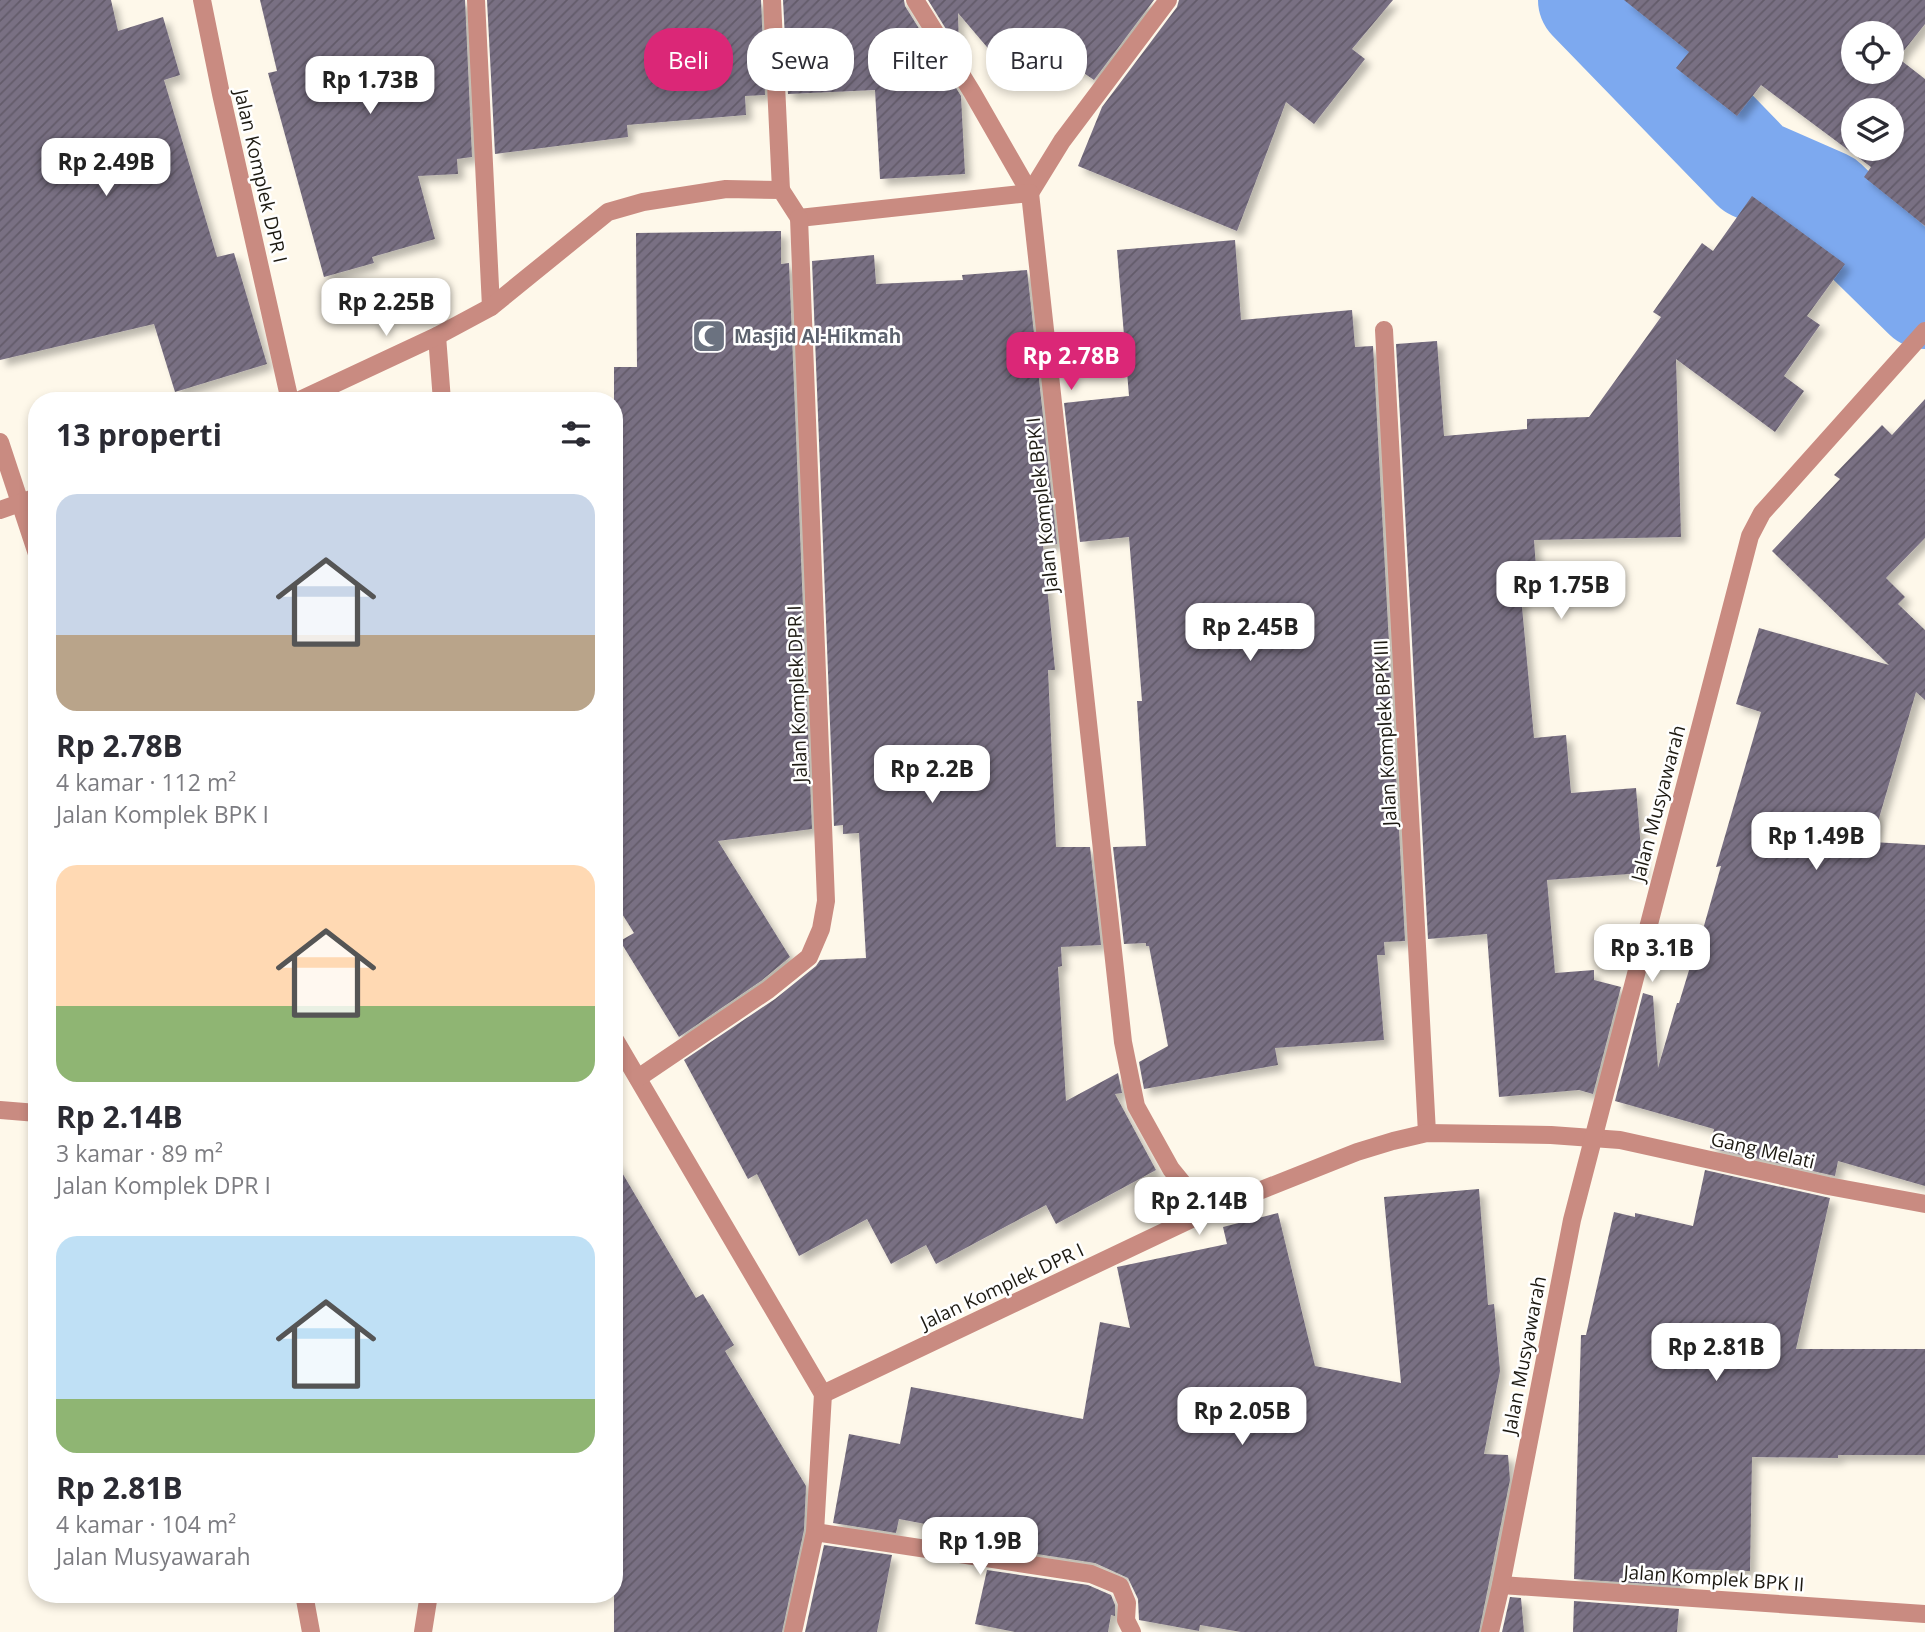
<!DOCTYPE html>
<html lang="id">
<meta charset="utf-8">
<style>
:root{--surface:#fff;--page:#f7f7f7;--text:#2b2b33;--muted:#7c7c81;--accent:#db2777}
body{margin:0;font-family:"Open Sans",sans-serif;background:var(--page);color:var(--text);height:100vh;display:flex;flex-direction:column;font-size:26px;white-space:nowrap}
*{box-sizing:border-box;margin:0}
p{font-size:23px;color:var(--muted)}
.icon{flex:none;width:38px;height:38px;fill:none;stroke:currentColor;stroke-width:2;stroke-linecap:round;stroke-linejoin:round}
.map{position:relative;flex:1;overflow:hidden}
.side{position:absolute;left:28px;top:392px;width:595px;height:1211px;display:flex;flex-direction:column;background:var(--surface);border-radius:28px;box-shadow:0 4px 10px #0003}
.side>*{flex:none}
.hud{position:absolute;left:644px;top:28px;width:665px;height:63px;display:flex;gap:14px}
.controls{position:absolute;left:1841px;top:21px;display:grid;gap:14px}
.controls a{display:grid;place-items:center;width:63px;height:63px;border-radius:50%;background:var(--surface);box-shadow:0 4px 10px #0003;font-size:35px}
.price{position:absolute;translate:-50% -60px;padding:0 16px;border-radius:14px;background:#fff;color:#222;font-size:23px;line-height:46px;filter:drop-shadow(0 2px 4px #0008)}
.price::after{content:'';position:absolute;left:50%;top:42px;width:21px;height:16px;margin-left:-10px;background:inherit;clip-path:polygon(0 0,100% 0,50% 100%)}
.price.current{background:var(--accent);color:#fff}
ul{padding:0;list-style:none}
li{display:grid;align-content:center;gap:14px;height:371px;padding:0 28px}
li span{display:grid;place-items:center;height:217px;border-radius:21px;color:#555}
li>.icon{margin-inline-start:auto}
span .icon{width:126px;height:126px;fill:#fffc;stroke-width:1}
li b{font-size:30px}
h2{display:flex;justify-content:space-between;align-items:center;height:84px;padding:0 28px;font-size:30px}
.tag{padding:0 24px;border-radius:28px;background:var(--surface);box-shadow:0 4px 10px #0003;font-size:24px;line-height:63px}
.tag.current{background:var(--accent);color:#fff}
.map>svg:first-child{display:block}
.lines{fill:none;stroke-linecap:round;stroke-linejoin:round}
.river{stroke:#7da9ef;stroke-width:102}
.building{fill:url(#building-hatch);fill-rule:evenodd;filter:url(#shadow)}
.minor{stroke:#c98b81;stroke-width:18}
.labels{text-anchor:middle;stroke-width:5;stroke-linejoin:round;paint-order:stroke}
.street-label{font-size:19px;fill:#1d1a12;stroke:#fff}
.worship-label{font-size:19px;font-weight:bold;fill:#5b616d;stroke:#fff;text-anchor:start}
</style>
<div class="map">
<svg width="1925" height="1632" viewBox="0 0 1925 1632">
<defs>
<pattern id="building-hatch" width="6" height="6" patternUnits="userSpaceOnUse" patternTransform="scale(1.75)"><rect width="6" height="6" fill="#797083"/><path d="M-1 1l2-2M0 6l6-6M5 7l2-2" fill="none" stroke="#635b6a"/></pattern>
<filter id="shadow"><feDropShadow dx="6" dy="6" stdDeviation="3.5" flood-color="#0004"/></filter>
</defs>
<rect width="100%" height="100%" fill="#fef8ea"/>
<g class="lines">
<polyline class="river" points="1589,0 1753,169 1826,201 1925,298"/>
</g>
<g class="building">
<polygon points="0,0 111,0 118,31 163,17 180,75 164,80 217,257 234,253 267,364 175,392 154,324 0,360"/>
<polygon points="260,0 465,0 472,157 457,159 458,174 418,176 435,239 372,257 374,263 324,277 268,73 277,71"/>
<polygon points="487,0 761,0 765,95 745,96 746,115 627,125 628,137 495,154"/>
<polygon points="783,0 904,0 905,6 961,96 965,174 880,179 875,90 788,94"/>
<polygon points="928,0 1154,0 1094,80 1050,50 1015,80 958,13 959,50"/>
<polygon points="1179,0 1393,0 1352,49 1365,59 1314,124 1286,102 1237,231 1078,166 1102,107 1177,7"/>
<path d="M 1624,0 L 1925,0 L 1925,24 L 1898,58 L 1925,79 L 1925,226 L 1864,177 L 1871,167 L 1761,85 L 1737,116 L 1676,68 L 1689,52 ZM 1853,33 L 1892,33 L 1892,72 L 1853,72 ZM 1853,110 L 1892,110 L 1892,149 L 1853,149 Z"/>
<polygon points="1752,196 1845,264 1807,316 1820,325 1784,376 1804,391 1775,432 1676,359 1681,537 1534,540 1538,594 1521,596 1534,738 1566,735 1571,793 1636,788 1643,873 1547,880 1555,973 1594,970 1594,980 1621,987 1593,1094 1579,1090 1499,1097 1487,934 1428,939 1396,344 1437,341 1444,436 1527,429 1527,419 1589,417 1661,317 1653,312 1702,243 1713,251"/>
<polygon points="781,231 781,264 789,263 812,829 718,841 790,957 761,981 679,1037 620,941 634,933 614,901 614,367 637,367 636,233"/>
<polygon points="1235,240 1241,320 1352,310 1355,347 1373,346 1405,941 1384,942 1385,955 1377,955 1384,1040 1275,1048 1278,1065 1144,1089 1139,1062 1168,1046 1149,946 1146,946 1146,943 1124,944 1113,847 1146,846 1137,701 1142,701 1129,537 1080,542 1064,403 1129,396 1117,250"/>
<polygon points="874,255 876,284 963,280 962,275 1027,270 1057,544 1043,545 1055,670 1048,670 1056,847 1090,847 1101,945 1061,947 1062,966 1058,967 1066,1101 1118,1073 1122,1093 1115,1094 1156,1170 1056,1224 1046,1205 936,1264 926,1245 891,1264 867,1219 799,1256 757,1174 748,1179 684,1060 775,999 816,966 820,960 866,958 859,833 843,834 843,825 834,826 812,261"/>
<polygon points="1925,399 1925,538 1886,578 1905,597 1898,604 1925,630 1925,700 1916,692 1872,842 1925,845 1925,1186 1838,1161 1835,1176 1710,1148 1714,1129 1615,1101 1643,993 1653,996 1658,1068 1677,1003 1679,1003 1690,967 1692,968 1721,866 1716,867 1761,712 1736,704 1759,628 1889,665 1772,551 1840,479 1834,475 1882,425 1892,435"/>
<polygon points="614,1159 696,1298 703,1294 734,1345 725,1351 806,1486 804,1530 782,1632 614,1632 614,1426 618,1404 614,1397"/>
<polygon points="1705,1170 1830,1198 1796,1349 1925,1349 1925,1455 1838,1455 1838,1458 1752,1457 1750,1571 1681,1569 1680,1586 1574,1579 1581,1335 1586,1335 1614,1212 1635,1217 1635,1213 1693,1226"/>
<polygon points="1479,1189 1488,1305 1494,1304 1500,1371 1484,1454 1508,1455 1510,1480 1479,1632 1241,1632 1200,1625 1199,1631 1139,1620 1138,1599 1128,1578 1095,1563 992,1547 994,1537 899,1519 896,1533 833,1523 849,1434 900,1444 911,1387 1083,1419 1100,1322 1130,1328 1117,1267 1227,1244 1223,1227 1278,1213 1315,1366 1401,1383 1384,1197"/>
<polygon points="824,1545 892,1555 877,1632 805,1632"/>
<polygon points="987,1570 1088,1585 1111,1595 1115,1605 1115,1616 1111,1615 1108,1632 1015,1632 975,1624"/>
<polygon points="1510,1597 1521,1598 1524,1632 1502,1632"/>
<polygon points="1574,1601 1679,1609 1677,1632 1573,1632"/>
</g>
<g class="lines">
<g class="minor">
<polyline points="202,0 221,94 290,401"/>
<polyline points="476,0 491,307"/>
<polyline points="772,0 781,190"/>
<polyline points="915,0 972,92 1030,193 1062,141 1168,0"/>
<polyline points="1384,330 1427,1133"/>
<polyline points="437,336 442,401"/>
<polyline points="298,401 437,336 491,307 608,212 643,202 726,189 781,190 799,218 1030,193 1123,1042 1136,1106 1171,1169 1206,1212"/>
<polyline points="0,442 37,554"/>
<polyline points="0,510 37,497"/>
<polyline points="614,1038 823,1394"/>
<polyline points="638,1078 768,990 809,957 821,929 826,901 799,218"/>
<polyline points="0,1110 37,1113"/>
<polyline points="823,1394 1206,1212 1357,1152 1393,1141 1427,1133 1551,1135 1620,1140 1828,1186 1925,1204"/>
<polyline points="815,1532 1091,1574 1120,1586 1127,1603 1126,1620 1132,1632"/>
<polyline points="1501,1585 1925,1614"/>
<polyline points="304,1594 311,1632"/>
<polyline points="423,1632 429,1594"/>
<polyline points="793,1632 815,1532 823,1394"/>
<polyline points="1490,1632 1501,1585 1572,1220 1750,536 1762,513 1925,331"/>
</g>
</g>
<defs>
<g id="mosque-square" transform="scale(1.75)"><rect x="-9" y="-9" width="18" height="18" rx="4" fill="#6b7280" stroke="#fff"/><path d="M3.5-4.9A6 6 0 1 0 3.5 4.9A5 5 0 1 1 3.5-4.9Z" fill="#fff"/></g>
</defs>
<g fill-rule="evenodd">
<use href="#mosque-square" x="709" y="336"/>
</g>
<g class="labels">
<g class="street-label">
<text transform="translate(261 176) rotate(77)" y="7">Jalan Komplek DPR I</text>
<text transform="translate(1042 505) rotate(-96)" y="7">Jalan Komplek BPK I</text>
<text transform="translate(797 694) rotate(-92)" y="7">Jalan Komplek DPR I</text>
<text transform="translate(1385 733) rotate(-93)" y="7">Jalan Komplek BPK III</text>
<text transform="translate(1658 803) rotate(-75)" y="7">Jalan Musyawarah</text>
<text transform="translate(1763 1150) rotate(13)" y="7">Gang Melati</text>
<text transform="translate(1002 1286) rotate(-25)" y="7">Jalan Komplek DPR I</text>
<text transform="translate(1524 1355) rotate(-79)" y="7">Jalan Musyawarah</text>
<text transform="translate(1714 1578) rotate(4)" y="7">Jalan Komplek BPK II</text>
</g>
<g class="worship-label">
<text x="734" y="343">Masjid Al-Hikmah</text>
</g>
</g>
</svg>
<div class="controls">
<a><svg class="icon" aria-label="locate" viewBox="0 0 24 24"><circle cx="12" cy="12" r="6"/><path d="M12 2v4M12 18v4M2 12h4M18 12h4"/></svg></a>
<a><svg class="icon" aria-label="layers" viewBox="0 0 24 24"><path d="M12 4l9 5-9 5-9-5zM3 14l9 5 9-5"/></svg></a>
</div>
<b class="price" style="left:370px;top:116px">Rp 1.73B</b>
<b class="price" style="left:106px;top:198px">Rp 2.49B</b>
<b class="price" style="left:386px;top:338px">Rp 2.25B</b>
<b class="price current" style="left:1071px;top:392px">Rp 2.78B</b>
<b class="price" style="left:1561px;top:621px">Rp 1.75B</b>
<b class="price" style="left:1250px;top:663px">Rp 2.45B</b>
<b class="price" style="left:932px;top:805px">Rp 2.2B</b>
<b class="price" style="left:1816px;top:872px">Rp 1.49B</b>
<b class="price" style="left:1652px;top:984px">Rp 3.1B</b>
<b class="price" style="left:1199px;top:1237px">Rp 2.14B</b>
<b class="price" style="left:1716px;top:1383px">Rp 2.81B</b>
<b class="price" style="left:1242px;top:1447px">Rp 2.05B</b>
<b class="price" style="left:980px;top:1577px">Rp 1.9B</b>
<div class="hud">
<a class="tag current">Beli</a>
<a class="tag">Sewa</a>
<a class="tag">Filter</a>
<a class="tag">Baru</a>
</div>
<section class="side">
<h2>13 properti<svg class="icon" aria-label="filters" viewBox="0 0 24 24"><path d="M4 7h16M4 17h16"/><circle cx="9" cy="7" r="2"/><circle cx="15" cy="17" r="2"/></svg></h2>
<ul>
<li><span style="background:linear-gradient(#c9d6e8 65%,#b9a48a 0)"><svg class="icon" aria-label="home" viewBox="0 0 24 24"><path d="M3 11l9-7 9 7M6 9v11h12V9"/></svg></span><div><b>Rp 2.78B</b><p>4 kamar · 112 m²</p><p>Jalan Komplek BPK I</p></div></li>
<li><span style="background:linear-gradient(#ffd9b3 65%,#8fb573 0)"><svg class="icon" aria-label="home" viewBox="0 0 24 24"><path d="M3 11l9-7 9 7M6 9v11h12V9"/></svg></span><div><b>Rp 2.14B</b><p>3 kamar · 89 m²</p><p>Jalan Komplek DPR I</p></div></li>
<li><span style="background:linear-gradient(#bfe0f5 75%,#8fb573 0)"><svg class="icon" aria-label="home" viewBox="0 0 24 24"><path d="M3 11l9-7 9 7M6 9v11h12V9"/></svg></span><div><b>Rp 2.81B</b><p>4 kamar · 104 m²</p><p>Jalan Musyawarah</p></div></li>
</ul>
</section>
</div>
